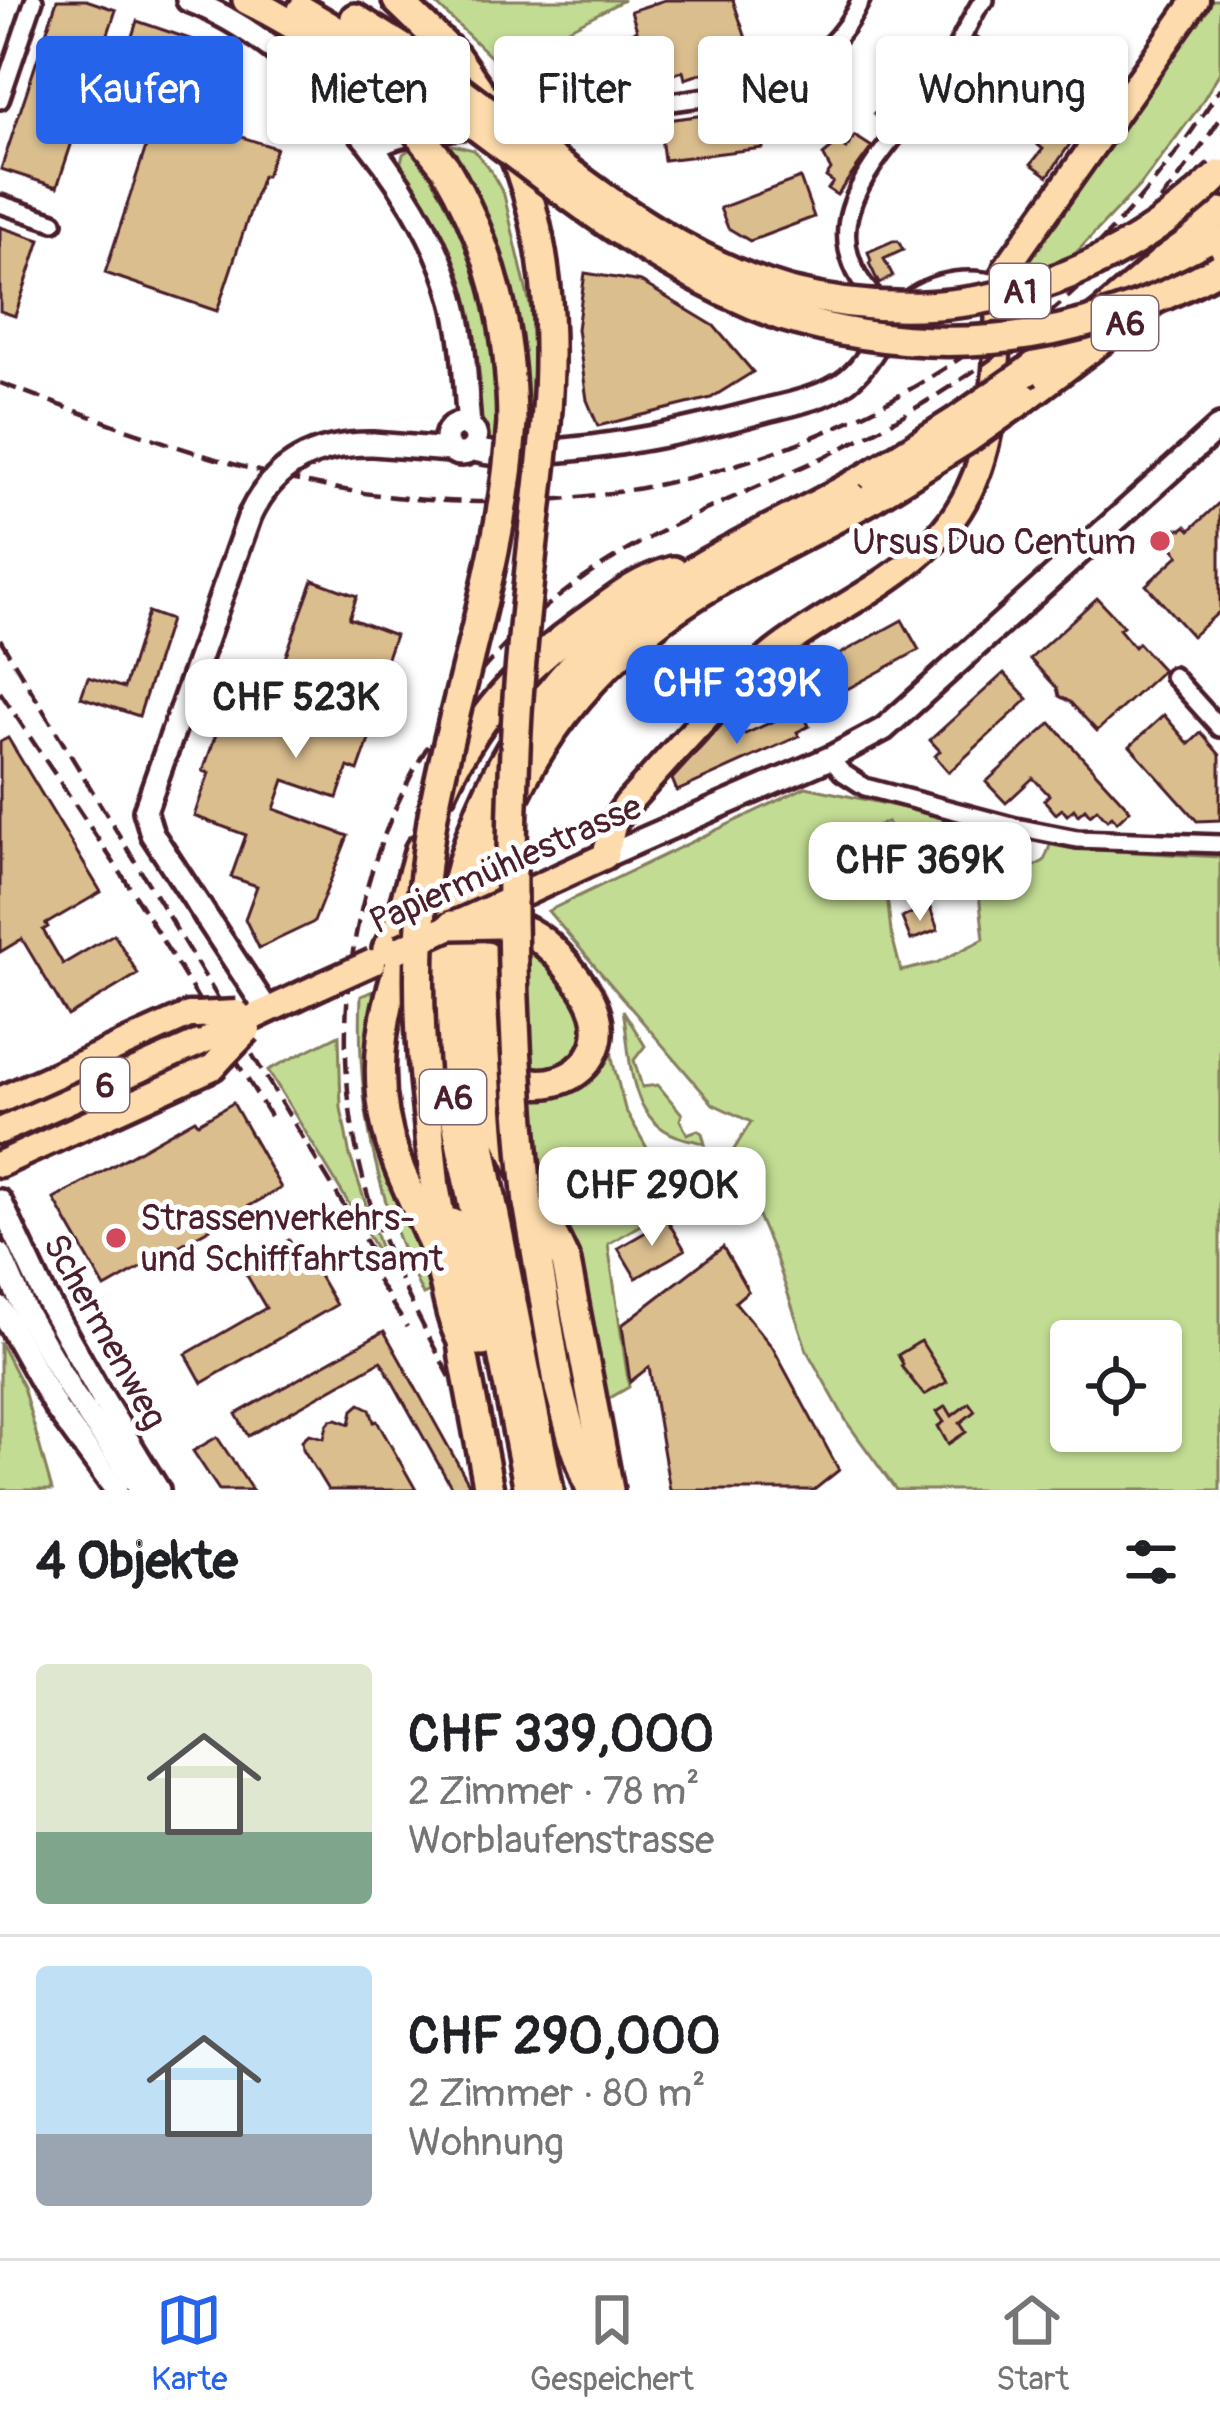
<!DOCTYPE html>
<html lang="de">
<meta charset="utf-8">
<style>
:root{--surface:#fff;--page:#f6f6f6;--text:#202124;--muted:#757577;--line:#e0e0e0;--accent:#2563eb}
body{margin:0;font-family:Pangolin,sans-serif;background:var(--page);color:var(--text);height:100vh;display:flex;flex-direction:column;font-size:45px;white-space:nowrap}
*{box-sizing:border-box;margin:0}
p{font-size:39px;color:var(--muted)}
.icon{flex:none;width:66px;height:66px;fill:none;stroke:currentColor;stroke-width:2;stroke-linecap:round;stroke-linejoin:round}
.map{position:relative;height:1490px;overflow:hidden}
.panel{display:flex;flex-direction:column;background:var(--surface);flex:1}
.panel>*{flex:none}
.hud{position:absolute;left:36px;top:36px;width:1149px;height:108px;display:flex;gap:24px}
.controls{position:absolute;left:1050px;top:1320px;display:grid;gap:24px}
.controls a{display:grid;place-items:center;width:132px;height:132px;border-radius:12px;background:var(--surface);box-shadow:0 3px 9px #0004;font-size:60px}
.price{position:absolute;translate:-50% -102px;padding:0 27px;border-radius:24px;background:#fff;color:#222;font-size:39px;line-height:78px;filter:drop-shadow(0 3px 6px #0008)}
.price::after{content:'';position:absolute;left:50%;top:72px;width:36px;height:27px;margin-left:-18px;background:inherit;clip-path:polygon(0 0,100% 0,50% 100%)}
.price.active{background:var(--accent);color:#fff}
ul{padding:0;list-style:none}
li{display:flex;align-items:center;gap:36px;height:300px;padding:0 36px}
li+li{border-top:3px solid var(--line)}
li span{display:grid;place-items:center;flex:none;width:336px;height:240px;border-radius:12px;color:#555}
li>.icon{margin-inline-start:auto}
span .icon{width:144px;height:144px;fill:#fffc;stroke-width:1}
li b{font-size:51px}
h2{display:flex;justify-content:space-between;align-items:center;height:144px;padding:0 36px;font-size:51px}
.pill{padding:0 42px;border-radius:12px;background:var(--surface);box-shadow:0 3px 9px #0004;font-size:42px;line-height:108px}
.pill.active{background:var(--accent);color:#fff}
.dock{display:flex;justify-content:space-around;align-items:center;height:168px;border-top:3px solid var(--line);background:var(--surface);font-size:33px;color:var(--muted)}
.dock a{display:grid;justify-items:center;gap:6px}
.dock .active{color:var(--accent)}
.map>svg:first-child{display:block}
.green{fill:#c2dc93;stroke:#867e5f;stroke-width:3;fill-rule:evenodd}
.building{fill:#dabe8e;stroke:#4a1f2b;stroke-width:3}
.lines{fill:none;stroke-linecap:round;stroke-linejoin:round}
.street-casing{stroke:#4a1f2b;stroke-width:24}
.secondary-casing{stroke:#4a1f2b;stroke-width:30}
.primary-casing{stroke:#4a1f2b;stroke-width:33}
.highway-casing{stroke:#4a1f2b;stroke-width:36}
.street{stroke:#fff;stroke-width:15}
.secondary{stroke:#fff;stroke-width:21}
.primary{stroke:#fddbac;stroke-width:24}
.highway{stroke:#fddbac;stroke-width:27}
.rail{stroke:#4a1f2b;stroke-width:4.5;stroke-dasharray:18 9;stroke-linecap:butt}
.secondary-bridge-casing{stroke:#4a1f2b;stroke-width:30;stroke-linecap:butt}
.primary-bridge-casing{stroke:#4a1f2b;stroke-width:33;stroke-linecap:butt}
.highway-bridge-casing{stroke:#4a1f2b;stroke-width:36;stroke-linecap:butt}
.secondary-bridge{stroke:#fff;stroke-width:21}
.primary-bridge{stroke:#fddbac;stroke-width:24}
.highway-bridge{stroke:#fddbac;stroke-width:27}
.poi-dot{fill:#d1495b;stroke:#fff;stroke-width:4.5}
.labels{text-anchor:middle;stroke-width:10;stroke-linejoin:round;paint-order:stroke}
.shield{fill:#fff;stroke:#80626b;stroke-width:3}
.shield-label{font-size:33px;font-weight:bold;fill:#4a1f2b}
.poi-label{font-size:36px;fill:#4a1f2b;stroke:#fff;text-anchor:end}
.street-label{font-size:36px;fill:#4a1f2b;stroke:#fff}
</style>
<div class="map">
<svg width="1220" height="1490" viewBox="0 0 1220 1490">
<rect width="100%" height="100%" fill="#fff"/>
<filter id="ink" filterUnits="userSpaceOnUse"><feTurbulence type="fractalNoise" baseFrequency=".00833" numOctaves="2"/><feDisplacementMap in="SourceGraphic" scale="24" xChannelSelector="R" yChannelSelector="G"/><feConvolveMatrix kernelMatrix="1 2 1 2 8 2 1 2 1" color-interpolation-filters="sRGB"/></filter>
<g filter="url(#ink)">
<g class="green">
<path d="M 207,0 L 214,0 C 260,20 301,42 341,74 L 339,78 L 387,122 L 387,130 L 371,124 L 352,104 L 349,107 Z"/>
<polygon points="432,0 624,0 545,41 495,61"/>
<polygon points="1205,0 1220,0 1220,72 1197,110 1142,183 1071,258 1009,313 1014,278"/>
<polygon points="440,142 474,150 491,171 504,195 531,310 536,429 499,445 487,440 479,431 480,379 475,337 458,274 440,232 400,166 403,154 416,145"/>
<path d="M 806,787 L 942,816 L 947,828 L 902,840 L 894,835 L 887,822 L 866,831 L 885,877 L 891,932 L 901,971 L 936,963 L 984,939 L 979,894 L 1044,861 L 1051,843 L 1115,851 L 1220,857 L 1220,1490 L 896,1490 L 848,1424 L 807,1351 L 776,1258 L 743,1181 L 744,1174 L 730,1172 L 725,1164 L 751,1122 L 713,1104 L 548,911 ZM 1071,1341 L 1161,1341 L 1161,1431 L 1071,1431 Z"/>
<path d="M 496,938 C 571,941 636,1087 522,1068 L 498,1034 L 493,963 Z"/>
<path d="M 376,990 C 364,1053 364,1115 388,1176 C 400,1209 418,1239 430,1272 L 427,1273 L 432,1291 L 423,1295 C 376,1200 356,1102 361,996 Z"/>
<path d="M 623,1010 L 645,1046 L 634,1060 L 642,1087 L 658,1085 L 682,1114 L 680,1120 L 687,1134 L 698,1130 L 702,1133 L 705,1144 C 695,1140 686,1140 677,1136 C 626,1118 631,1053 623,1010 Z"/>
<polygon points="609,1033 613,1063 625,1109 678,1203 608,1244 629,1387 603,1402 511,1111 498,1081 540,1090"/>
<polygon points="339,1035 341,1108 350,1156 386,1265 268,1070"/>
<polygon points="0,1342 23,1387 52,1490 0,1490"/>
</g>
<g class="building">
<polygon points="57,0 86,0 116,10 57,187 1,169"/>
<polygon points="665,0 733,0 755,65 721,76 718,68 685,79 683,71 650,82 645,68 603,82 594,56 636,42 633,32 637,30 631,11"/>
<polygon points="137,21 222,50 198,123 276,148 266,176 262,176 217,311 105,273 158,110 113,95"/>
<polygon points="976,37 991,47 964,93 949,85"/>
<polygon points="908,72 921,83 912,94 908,91 894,110 897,113 887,125 874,114"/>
<polygon points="1079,93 1096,106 1048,176 1031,164 1043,149 1038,145 1045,136 1047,138 1061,118 1057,115 1064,105 1067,108"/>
<polygon points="758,108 763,148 664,160 659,121"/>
<polygon points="855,136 872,147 837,195 828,189 833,182 826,177 831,170 823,155 839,142 846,149"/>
<polygon points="800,178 814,217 750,241 728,228 720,208"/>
<polygon points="0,227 40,240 15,316 0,311"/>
<polygon points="893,241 898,241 903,250 884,259 893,276 879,284 869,263 871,261 868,252"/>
<polygon points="585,273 641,282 714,326 753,372 711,398 598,426 587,400 577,329"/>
<polygon points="1220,502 1220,611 1192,636 1146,585 1179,555 1168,542 1172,538 1172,529 1182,529 1186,526 1190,530"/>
<polygon points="313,580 357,596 349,618 395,635 361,730 371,734 358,771 348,767 337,798 284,780 274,809 348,836 314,922 259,948 245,919 257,886 231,877 246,835 194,816 209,773 203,771 226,706 263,719"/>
<polygon points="1097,598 1123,626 1119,629 1134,647 1138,643 1163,670 1097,731 1070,702 1059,696 1057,688 1030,659"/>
<polygon points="148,612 170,620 139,716 81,697 88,677 124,688"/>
<polygon points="902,620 919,650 838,694 822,664"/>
<polygon points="1004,673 1028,699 949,772 935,756 940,751 930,740"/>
<polygon points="801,709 809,726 797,732 799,736 677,791 672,779 728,718 745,734"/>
<polygon points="1164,715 1189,744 1201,733 1220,755 1220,820 1197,821 1130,746"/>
<polygon points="1051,723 1130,810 1117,822 1112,816 1107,820 1097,809 1090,815 1085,809 1078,815 1074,809 1067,815 1062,809 1056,814 1044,800 1049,795 1033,778 1006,803 986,782"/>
<polygon points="8,738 101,892 46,924 48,927 43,930 63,964 114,934 138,974 68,1016 22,939 0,952 0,742"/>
<polygon points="922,908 923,911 930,908 938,930 911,940 902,918"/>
<polygon points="233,1103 281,1188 105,1288 54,1199 195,1119 198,1123"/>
<polygon points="667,1220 685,1250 636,1278 618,1248"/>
<polygon points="289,1240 297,1254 304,1250 336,1305 202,1383 186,1354 266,1308 242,1267"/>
<polygon points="723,1247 748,1291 735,1302 773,1348 839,1470 814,1490 670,1490 649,1367 630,1382 622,1325"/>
<polygon points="384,1331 468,1482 470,1490 453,1490 381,1361 248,1436 236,1414"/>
<polygon points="921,1341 947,1382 924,1395 901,1366 903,1364 898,1355"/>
<polygon points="969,1403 975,1411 960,1423 966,1432 948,1444 938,1426 944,1422 937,1412 946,1406 952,1416"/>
<polygon points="360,1404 370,1409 374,1422 377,1421 416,1490 328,1490 303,1449 302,1440 309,1434 324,1438 327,1425 331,1420 337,1419 350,1424 353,1410"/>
<polygon points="217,1437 252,1490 219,1490 193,1451"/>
</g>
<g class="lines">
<g class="street-casing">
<g id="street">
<polyline points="0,100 34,0"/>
<path d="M 507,124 C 557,117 606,112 656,104 C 739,93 820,87 861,0"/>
<path d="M 374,151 C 403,132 444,133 478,128"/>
<polyline points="0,204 54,222"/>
<path d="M 879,303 C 799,221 886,154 934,86 C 952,61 964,31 980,4 L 985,0"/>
<polyline points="1173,676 1220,728"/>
<polyline points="830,758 842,772 865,787 1016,827 1077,839 1220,844"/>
</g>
</g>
<g class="secondary-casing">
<g id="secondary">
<path d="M 188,0 C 299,42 421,182 453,297 C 465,339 465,383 469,426"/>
<circle cx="461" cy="439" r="15"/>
<polyline points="373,444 450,450"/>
<path d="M 472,449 C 492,456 515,454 536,452 C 614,448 689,431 763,411 C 787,405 812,400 834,389 C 865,373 873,346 893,320 C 919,285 961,277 1000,287"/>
<polyline points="250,515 145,811 152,834 267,1010"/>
<polyline points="605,856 830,758 884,729 1220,426"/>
<polyline points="0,1201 44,1295 102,1398 158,1490"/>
<polyline points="0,1254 25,1311 73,1394 141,1490"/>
<polyline points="0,1308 56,1408 116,1490"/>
</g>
</g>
<g class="primary-casing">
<g id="primary">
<path d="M 514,898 L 605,856 L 614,822 L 627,804 C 674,753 720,697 774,653 C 841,600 930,573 969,491 C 992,444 995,390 998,339 C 999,315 997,289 1007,267 L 1196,0"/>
<polyline points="243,1022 322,985"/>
<polyline points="0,1100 189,1015 196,1015"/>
<polyline points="0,1131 210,1038"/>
<polyline points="0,1164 213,1067 222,1057"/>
</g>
</g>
<g class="highway-casing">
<g id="highway">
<path d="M 247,0 C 304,28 355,62 399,109"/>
<polyline points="397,0 456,57 487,101"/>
<polyline points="302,10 396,66"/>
<polyline points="355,18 412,54"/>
<path d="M 511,147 C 548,236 554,328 546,423"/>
<path d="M 445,167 C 493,249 511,328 512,422"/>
<path d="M 576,177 C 642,226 710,269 789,292"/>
<path d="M 556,186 C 627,239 698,285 782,316"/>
<polyline points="1028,371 1102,314 1220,212"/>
<polyline points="1025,398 1167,290 1220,241"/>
<path d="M 442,791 C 475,717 521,669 585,622 C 617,599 635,582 673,571"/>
<path d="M 413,931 C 381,1003 368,1080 395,1156 C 406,1189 423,1218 435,1250 C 446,1279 447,1311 461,1339"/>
<polyline points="387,949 396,933 420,849"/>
<path d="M 486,956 C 488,986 480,1021 491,1049 C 516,1113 614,1080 596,1014 C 591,996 579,981 567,966 C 548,943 529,926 498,924"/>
<polyline points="485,1074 497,1117 566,1262 609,1490"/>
<polyline points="428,1117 435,1188 445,1243"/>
<polyline points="529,1208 559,1388 573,1440 591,1490"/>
<polyline points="452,1223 483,1342"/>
<polyline points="460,1322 464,1358 489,1490"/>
<path d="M 529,1490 C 512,1404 495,1317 478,1231 C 463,1154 443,1076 443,997 C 444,849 511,707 627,616 C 698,559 792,521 871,475"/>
<path d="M 549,1490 C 532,1407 516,1324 500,1241 C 486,1172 471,1104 468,1034 C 460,879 521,733 642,634 C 710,578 793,543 869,500"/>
</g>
</g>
<use href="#street" class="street"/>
<use href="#secondary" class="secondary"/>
<use href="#primary" class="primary"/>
<use href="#highway" class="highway"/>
<g class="rail">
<path d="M 0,383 C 116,425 234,473 357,492 C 701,545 1038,384 1220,88"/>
<polyline points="0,639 380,1265"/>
<polyline points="0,692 126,881 270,1116"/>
<polyline points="362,1257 407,1327"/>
<path d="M 450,1377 C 416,1313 381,1248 363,1178 C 305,952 397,704 591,573 C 664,523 747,493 826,456 C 989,377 1121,272 1220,119"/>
</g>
<g class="secondary-bridge-casing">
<path id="secondary-bridge" d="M 250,515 C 275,463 317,443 373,444"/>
</g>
<g class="primary-bridge-casing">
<g id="primary-bridge">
<polyline points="400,949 514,898"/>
<polyline points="322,985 373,962"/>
<polyline points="196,1015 237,1013"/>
<polyline points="210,1038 243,1022"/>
<polyline points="222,1057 248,1030"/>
</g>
</g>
<g class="highway-bridge-casing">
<g id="highway-bridge">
<polyline points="412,54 576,177"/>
<polyline points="396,66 556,186"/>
<polyline points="399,109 445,167"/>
<path d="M 789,292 C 947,331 1103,289 1220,174"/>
<path d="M 782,316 C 934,362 1080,345 1220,268"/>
<polyline points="871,475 955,422 1028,371"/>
<polyline points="869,500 967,439 1025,398"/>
<polyline points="452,925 498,924"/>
<path d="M 428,1117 C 415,1010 416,904 436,798 C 461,673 504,551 512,422"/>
<path d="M 528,1204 C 512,1041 507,877 517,713 C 523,616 536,520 546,423"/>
</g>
</g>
<use href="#secondary-bridge" class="secondary-bridge"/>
<use href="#primary-bridge" class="primary-bridge"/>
<use href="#highway-bridge" class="highway-bridge"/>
</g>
</g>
<g class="poi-dot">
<circle cx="1160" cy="541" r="12"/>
<circle cx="116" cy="1238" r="12"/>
</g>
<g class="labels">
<g class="shield">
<rect x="990" y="264" width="60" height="54" rx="9"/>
<rect x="1092" y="296" width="66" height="54" rx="9"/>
<rect x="81" y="1058" width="48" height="54" rx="9"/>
<rect x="420" y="1070" width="66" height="54" rx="9"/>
</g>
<g class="shield-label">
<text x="1020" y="303">A1</text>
<text x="1125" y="335">A6</text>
<text x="105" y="1097">6</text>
<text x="453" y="1109">A6</text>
</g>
<g class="poi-label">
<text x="1136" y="554">Ursus Duo Centum</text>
<text x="140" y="1230" text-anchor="start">Strassenverkehrs-<tspan x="140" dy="41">und Schifffahrtsamt</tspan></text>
</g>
<g class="street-label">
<text transform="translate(505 863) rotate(-24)" y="13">Papiermühlestrasse</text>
<text transform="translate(106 1331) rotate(61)" y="13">Schermenweg</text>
</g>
</g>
</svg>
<div class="controls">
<a><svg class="icon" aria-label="locate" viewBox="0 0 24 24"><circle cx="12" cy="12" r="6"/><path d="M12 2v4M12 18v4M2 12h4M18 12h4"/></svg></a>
</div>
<b class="price active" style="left:737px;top:747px">CHF 339K</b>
<b class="price" style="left:296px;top:761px">CHF 523K</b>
<b class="price" style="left:920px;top:924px">CHF 369K</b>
<b class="price" style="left:652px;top:1249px">CHF 290K</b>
<div class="hud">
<a class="pill active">Kaufen</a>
<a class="pill">Mieten</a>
<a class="pill">Filter</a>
<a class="pill">Neu</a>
<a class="pill">Wohnung</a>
</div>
</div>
<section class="panel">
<h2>4 Objekte<svg class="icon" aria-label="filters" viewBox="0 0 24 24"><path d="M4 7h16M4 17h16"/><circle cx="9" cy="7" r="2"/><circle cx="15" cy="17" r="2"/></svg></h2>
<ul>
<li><span style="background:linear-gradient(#dfe7d0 70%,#7fa58c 0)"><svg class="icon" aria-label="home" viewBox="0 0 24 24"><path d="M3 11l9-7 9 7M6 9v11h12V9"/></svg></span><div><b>CHF 339,000</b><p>2 Zimmer · 78 m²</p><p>Worblaufenstrasse</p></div></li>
<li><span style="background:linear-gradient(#bfe0f5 70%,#9aa5b1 0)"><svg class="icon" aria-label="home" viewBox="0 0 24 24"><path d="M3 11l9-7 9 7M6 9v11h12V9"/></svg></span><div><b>CHF 290,000</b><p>2 Zimmer · 80 m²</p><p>Wohnung</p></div></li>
</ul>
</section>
<nav class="dock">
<a class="active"><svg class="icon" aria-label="map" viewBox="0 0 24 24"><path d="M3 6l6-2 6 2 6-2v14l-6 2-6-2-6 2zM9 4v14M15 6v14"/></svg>Karte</a>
<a><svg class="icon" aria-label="saved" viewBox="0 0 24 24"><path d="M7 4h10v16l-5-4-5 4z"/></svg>Gespeichert</a>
<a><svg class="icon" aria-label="home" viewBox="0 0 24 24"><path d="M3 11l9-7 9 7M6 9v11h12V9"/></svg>Start</a>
</nav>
